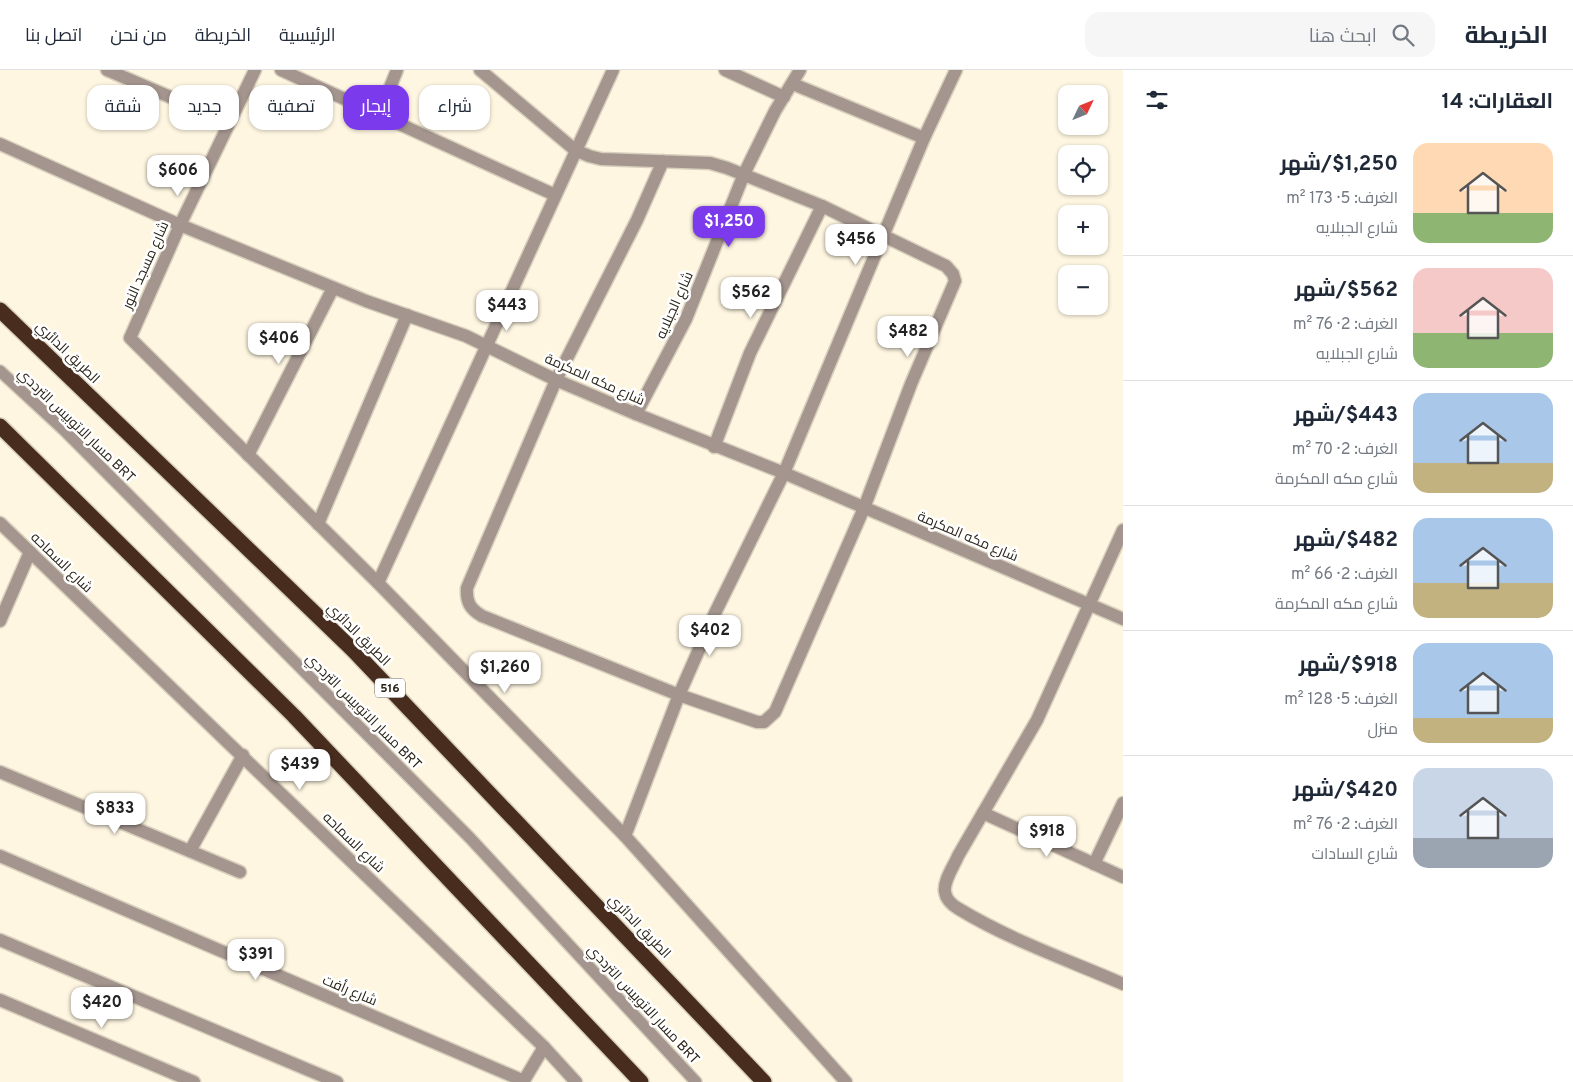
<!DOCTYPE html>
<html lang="ar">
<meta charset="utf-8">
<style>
:root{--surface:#fff;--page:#f6f6f7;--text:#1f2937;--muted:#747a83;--line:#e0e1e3;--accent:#7c3aed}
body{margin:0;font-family:Overpass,Cairo,sans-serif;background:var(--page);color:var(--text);direction:rtl;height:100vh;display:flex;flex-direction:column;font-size:19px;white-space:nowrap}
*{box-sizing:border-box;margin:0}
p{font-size:16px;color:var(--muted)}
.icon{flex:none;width:28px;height:28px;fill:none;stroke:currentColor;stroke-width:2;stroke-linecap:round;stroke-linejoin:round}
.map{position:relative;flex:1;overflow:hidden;direction:ltr}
.sheet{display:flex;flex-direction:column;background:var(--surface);width:450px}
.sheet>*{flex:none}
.guide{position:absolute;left:15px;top:15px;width:475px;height:45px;direction:rtl;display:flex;gap:10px}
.needle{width:32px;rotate:47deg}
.fabs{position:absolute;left:1058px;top:15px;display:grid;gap:10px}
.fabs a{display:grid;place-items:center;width:50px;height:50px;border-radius:10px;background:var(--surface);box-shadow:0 1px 4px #0004;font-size:25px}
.price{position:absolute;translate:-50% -42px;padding:0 11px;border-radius:10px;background:#fff;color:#222;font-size:16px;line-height:32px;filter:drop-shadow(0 1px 2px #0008)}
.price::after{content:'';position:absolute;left:50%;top:30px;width:15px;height:11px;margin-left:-8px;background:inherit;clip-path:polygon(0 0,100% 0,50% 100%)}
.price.selected{background:var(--accent);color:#fff}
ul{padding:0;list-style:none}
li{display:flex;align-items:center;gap:15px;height:125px;padding:0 20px}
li+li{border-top:1px solid var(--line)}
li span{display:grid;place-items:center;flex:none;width:140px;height:100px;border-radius:15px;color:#555}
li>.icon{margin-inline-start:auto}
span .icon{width:60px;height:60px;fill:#fffc;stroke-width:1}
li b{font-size:21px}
h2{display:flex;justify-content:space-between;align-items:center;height:60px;padding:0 20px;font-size:21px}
.pill{padding:0 18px;border-radius:15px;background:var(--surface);box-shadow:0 1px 4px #0004;font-size:18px;line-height:45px}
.pill.selected{background:var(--accent);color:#fff}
header{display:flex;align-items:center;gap:30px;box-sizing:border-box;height:70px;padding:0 25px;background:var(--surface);border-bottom:1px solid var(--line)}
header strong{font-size:24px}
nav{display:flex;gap:28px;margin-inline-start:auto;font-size:18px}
.search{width:350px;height:45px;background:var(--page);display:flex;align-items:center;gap:12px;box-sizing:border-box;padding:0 18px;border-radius:15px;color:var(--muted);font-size:19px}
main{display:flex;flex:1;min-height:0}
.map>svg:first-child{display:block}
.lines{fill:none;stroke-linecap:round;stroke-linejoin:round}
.lane-casing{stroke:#d8d0bd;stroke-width:14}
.street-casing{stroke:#d8d0bd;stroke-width:15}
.highway-casing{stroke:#d8d0bd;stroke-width:18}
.lane{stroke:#a4958e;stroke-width:11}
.street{stroke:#a4958e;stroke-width:12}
.highway{stroke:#482d1e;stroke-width:15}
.labels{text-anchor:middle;stroke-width:5;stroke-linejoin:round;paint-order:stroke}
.shield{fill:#fff;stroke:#6a665d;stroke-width:1}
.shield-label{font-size:12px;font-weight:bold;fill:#2a2418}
.street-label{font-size:14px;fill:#2a2418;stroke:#fff}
</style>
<header>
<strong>الخريطة</strong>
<div class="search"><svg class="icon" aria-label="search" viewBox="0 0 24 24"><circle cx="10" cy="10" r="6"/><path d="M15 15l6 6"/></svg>ابحث هنا</div>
<nav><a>الرئيسية</a><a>الخريطة</a><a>من نحن</a><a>اتصل بنا</a></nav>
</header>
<main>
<section class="sheet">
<h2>العقارات: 14<svg class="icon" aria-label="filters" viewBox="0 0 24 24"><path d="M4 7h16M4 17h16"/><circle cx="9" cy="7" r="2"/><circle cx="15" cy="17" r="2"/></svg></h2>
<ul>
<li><span style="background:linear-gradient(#ffd9b3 70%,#8fb573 0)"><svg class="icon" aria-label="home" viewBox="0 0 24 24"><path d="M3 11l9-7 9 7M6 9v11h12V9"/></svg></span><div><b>$1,250/شهر</b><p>الغرف: 5 · 173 m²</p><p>شارع الجبلايه</p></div></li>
<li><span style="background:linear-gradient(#f6c9c9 65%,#8fb573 0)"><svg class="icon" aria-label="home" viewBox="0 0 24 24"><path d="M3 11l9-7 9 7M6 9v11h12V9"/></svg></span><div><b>$562/شهر</b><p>الغرف: 2 · 76 m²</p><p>شارع الجبلايه</p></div></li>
<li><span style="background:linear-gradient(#a9c7e8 70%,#c2b280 0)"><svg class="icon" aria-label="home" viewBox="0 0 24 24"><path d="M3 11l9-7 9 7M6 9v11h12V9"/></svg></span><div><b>$443/شهر</b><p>الغرف: 2 · 70 m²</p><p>شارع مكه المكرمة</p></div></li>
<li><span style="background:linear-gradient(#a9c7e8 65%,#c2b280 0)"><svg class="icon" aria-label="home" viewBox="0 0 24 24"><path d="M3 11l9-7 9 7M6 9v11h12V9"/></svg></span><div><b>$482/شهر</b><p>الغرف: 2 · 66 m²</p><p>شارع مكه المكرمة</p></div></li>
<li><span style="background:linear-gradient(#a9c7e8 75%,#c2b280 0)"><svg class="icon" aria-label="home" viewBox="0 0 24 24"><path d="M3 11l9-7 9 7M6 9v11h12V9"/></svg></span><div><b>$918/شهر</b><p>الغرف: 5 · 128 m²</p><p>منزل</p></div></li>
<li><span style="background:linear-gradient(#c9d6e8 70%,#9aa5b1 0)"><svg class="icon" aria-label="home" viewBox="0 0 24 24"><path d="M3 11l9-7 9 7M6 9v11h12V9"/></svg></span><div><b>$420/شهر</b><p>الغرف: 2 · 76 m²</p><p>شارع السادات</p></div></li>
</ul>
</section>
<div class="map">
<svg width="1123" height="1012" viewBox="0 0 1123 1012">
<rect width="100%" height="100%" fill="#fef6e1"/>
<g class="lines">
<g class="lane-casing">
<polyline id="lane" points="0,301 64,360 470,768 696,1012"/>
</g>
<g class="street-casing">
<g id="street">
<polyline points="107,0 229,52"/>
<polyline points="255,0 180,155 130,268 378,513 625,766 846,1012"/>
<polyline points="281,0 555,125"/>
<path d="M 480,0 L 575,80 L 589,86 L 601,89 L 710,93 L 727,98 L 822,136 L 946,196 L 953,204 L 955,211 L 911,314 L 864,438 L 775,642 L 764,652 L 757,652 L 679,625 L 482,546 C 470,539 466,532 467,518 L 556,310 L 637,150 L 663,91"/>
<polyline points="725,0 784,27"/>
<polyline points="793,14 924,68"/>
<polyline points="379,45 397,0"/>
<polyline points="0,74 180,155 366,231 466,266 556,310 636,344 784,403 1123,549"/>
<polyline points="636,344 686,249 744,104 775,41 800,0"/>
<polyline points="714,377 750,283 822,136"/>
<polyline points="248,385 333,218"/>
<polyline points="0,453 544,977 576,1012"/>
<polyline points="318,454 407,245"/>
<path d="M 1123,460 L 1037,650 L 958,786 C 954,796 943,811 945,822 C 946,829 952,835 959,839 C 1010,870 1068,890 1123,914"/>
<polyline points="378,513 613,0"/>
<polyline points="0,551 30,482"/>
<polyline points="0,702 240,802"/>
<polyline points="983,743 1123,807"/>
<polyline points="625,766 679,625 715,543 784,403 924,68 956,0"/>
<polyline points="190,781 243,685"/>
<polyline points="0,786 524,1011"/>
<polyline points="1094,794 1123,733"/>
<polyline points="0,870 337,1012"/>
<polyline points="0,930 194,1012"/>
<polyline points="523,1012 544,977"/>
</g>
</g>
<g class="highway-casing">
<g id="highway">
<polyline points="0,240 353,580 764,1012"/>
<polyline points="0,356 294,646 641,1012"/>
</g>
</g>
<use href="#lane" class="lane"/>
<use href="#street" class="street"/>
<use href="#highway" class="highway"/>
</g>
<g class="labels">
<rect class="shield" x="375" y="608.5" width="30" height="19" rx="4"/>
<g class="shield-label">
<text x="390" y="622">516</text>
</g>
<g class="street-label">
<text transform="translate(145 195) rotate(-66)" y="5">شارع مسجد النور</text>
<text transform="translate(674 235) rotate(-66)" y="5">شارع الجبلايه</text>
<text transform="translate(68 282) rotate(44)" y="5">الطريق الدائري</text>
<text transform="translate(595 309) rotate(24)" y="5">شارع مكه المكرمة</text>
<text transform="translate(77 355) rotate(44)" y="5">مسار الاتوبيس الترددي BRT</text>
<text transform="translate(968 466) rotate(23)" y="5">شارع مكه المكرمة</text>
<text transform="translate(62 492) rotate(44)" y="5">شارع السماحه</text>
<text transform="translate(359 564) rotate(45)" y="5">الطريق الدائري</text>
<text transform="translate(364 641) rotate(45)" y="5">مسار الاتوبيس الترددي BRT</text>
<text transform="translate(354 772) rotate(44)" y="5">شارع السماحه</text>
<text transform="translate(640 856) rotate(46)" y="5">الطريق الدائري</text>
<text transform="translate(350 920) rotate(23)" y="5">شارع رأفت</text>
<text transform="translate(644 934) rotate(47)" y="5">مسار الاتوبيس الترددي BRT</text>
</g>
</g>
</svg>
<div class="fabs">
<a><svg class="needle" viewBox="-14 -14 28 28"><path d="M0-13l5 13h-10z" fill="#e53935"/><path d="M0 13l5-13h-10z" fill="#747a83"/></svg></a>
<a><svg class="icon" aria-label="locate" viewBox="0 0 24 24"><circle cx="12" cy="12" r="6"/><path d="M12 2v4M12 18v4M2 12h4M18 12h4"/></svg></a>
<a>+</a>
<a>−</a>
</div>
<b class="price" style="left:178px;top:127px">$606</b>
<b class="price selected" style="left:729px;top:178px">$1,250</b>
<b class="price" style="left:856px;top:196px">$456</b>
<b class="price" style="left:751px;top:249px">$562</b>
<b class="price" style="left:507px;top:262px">$443</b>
<b class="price" style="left:908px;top:288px">$482</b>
<b class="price" style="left:279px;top:295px">$406</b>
<b class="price" style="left:710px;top:587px">$402</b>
<b class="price" style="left:505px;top:624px">$1,260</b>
<b class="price" style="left:300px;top:721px">$439</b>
<b class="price" style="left:115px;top:765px">$833</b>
<b class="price" style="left:1047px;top:788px">$918</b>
<b class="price" style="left:256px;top:911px">$391</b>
<b class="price" style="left:102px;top:959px">$420</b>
<div class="guide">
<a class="pill">شراء</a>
<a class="pill selected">إيجار</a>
<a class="pill">تصفية</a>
<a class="pill">جديد</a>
<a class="pill">شقة</a>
</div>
</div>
</main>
